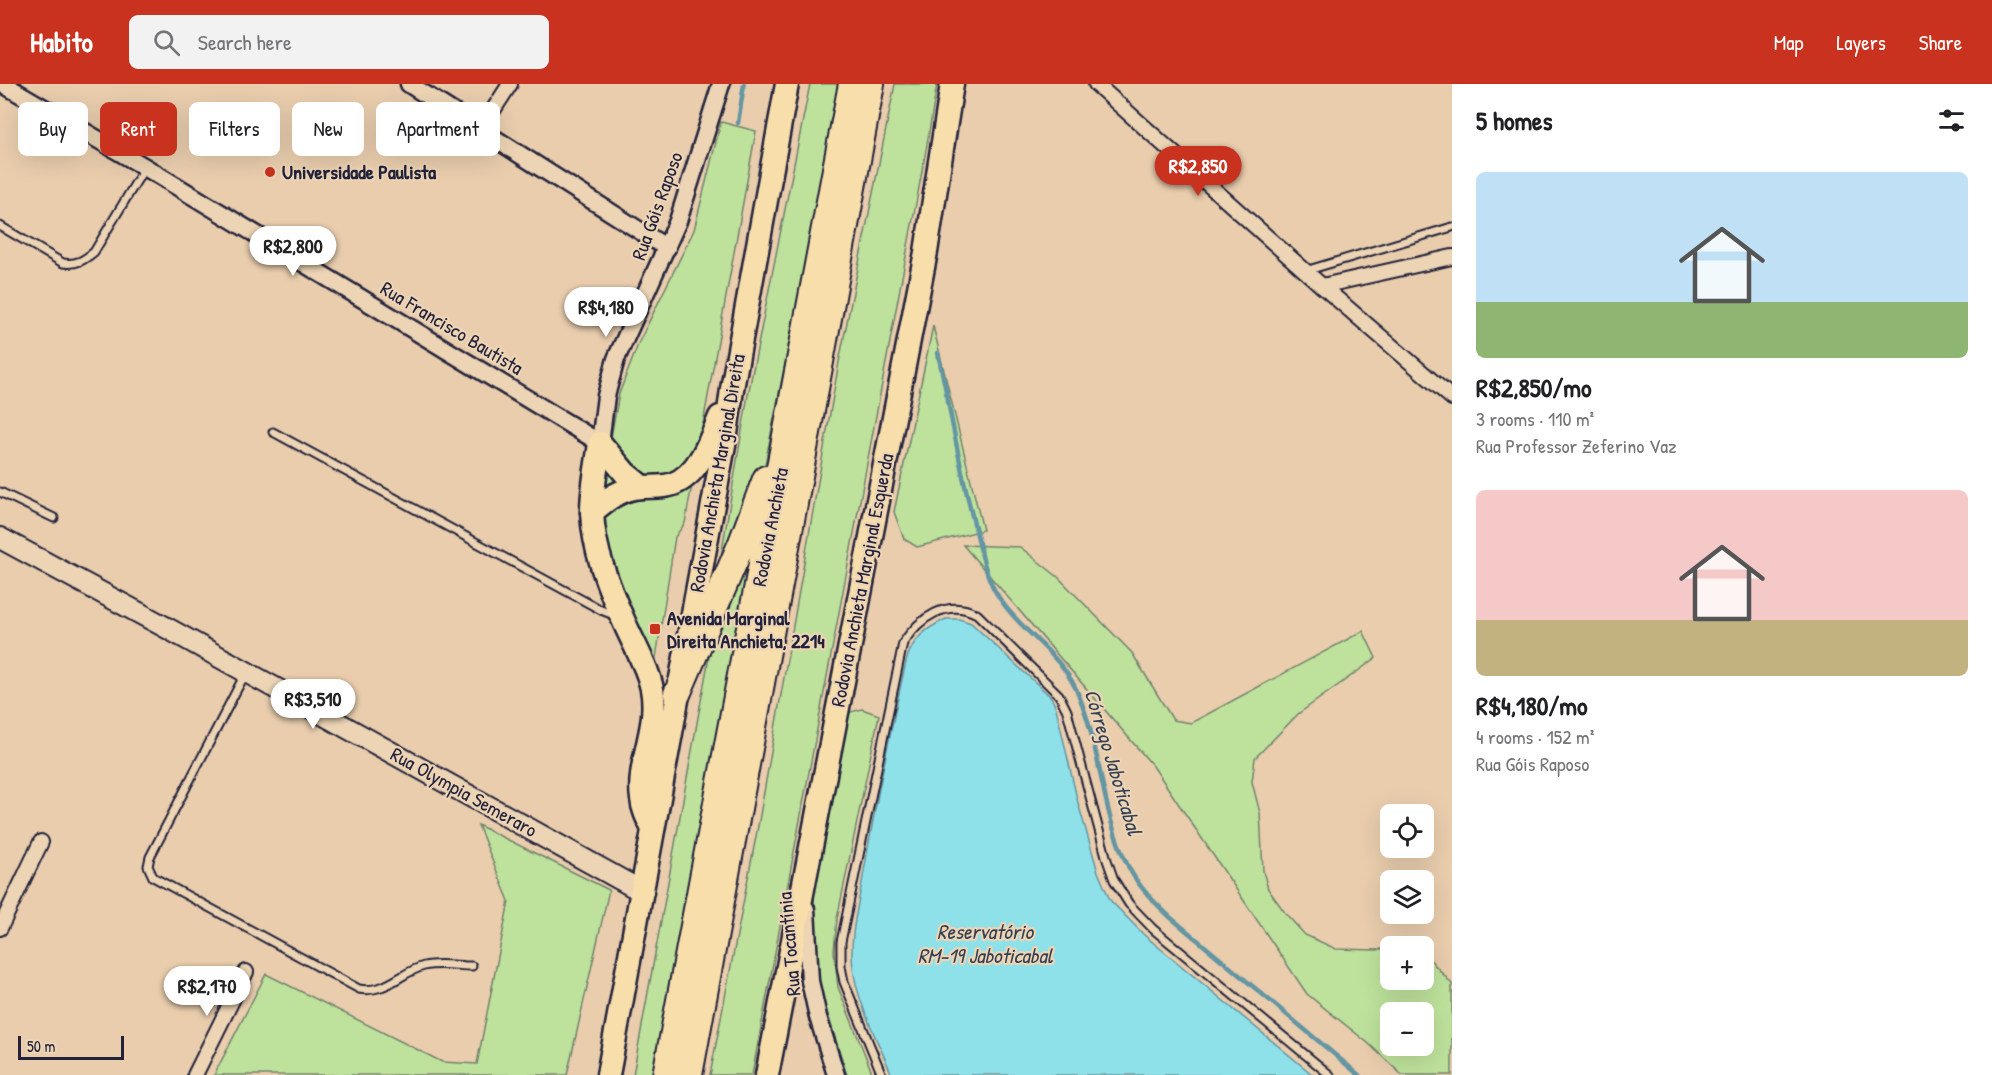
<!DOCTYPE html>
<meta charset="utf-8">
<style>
:root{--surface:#fff;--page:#f2f2f2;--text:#202124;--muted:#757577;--accent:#c8321e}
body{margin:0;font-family:"Patrick Hand",sans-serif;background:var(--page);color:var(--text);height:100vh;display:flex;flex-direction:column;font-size:22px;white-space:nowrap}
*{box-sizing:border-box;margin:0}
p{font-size:20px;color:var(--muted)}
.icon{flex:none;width:33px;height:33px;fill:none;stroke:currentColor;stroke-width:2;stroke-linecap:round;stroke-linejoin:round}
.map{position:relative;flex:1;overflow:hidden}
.panel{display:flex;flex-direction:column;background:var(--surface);width:540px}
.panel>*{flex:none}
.hud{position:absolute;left:18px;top:18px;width:570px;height:54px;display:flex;gap:12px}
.controls{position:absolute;left:1380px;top:720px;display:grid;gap:12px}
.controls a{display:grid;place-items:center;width:54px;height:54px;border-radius:9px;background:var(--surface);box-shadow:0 6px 24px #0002;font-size:30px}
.scale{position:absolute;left:18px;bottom:15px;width:106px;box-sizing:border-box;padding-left:6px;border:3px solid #22223b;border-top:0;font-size:16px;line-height:21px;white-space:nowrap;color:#22223b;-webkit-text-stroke:4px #ecd4b4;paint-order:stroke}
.price{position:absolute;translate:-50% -51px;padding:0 14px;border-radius:21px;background:#fff;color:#222;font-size:20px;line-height:39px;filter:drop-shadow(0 2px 3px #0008)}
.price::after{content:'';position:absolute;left:50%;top:36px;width:18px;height:14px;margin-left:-9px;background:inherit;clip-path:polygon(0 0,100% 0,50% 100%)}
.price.on{background:var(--accent);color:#fff}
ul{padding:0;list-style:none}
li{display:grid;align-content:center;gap:12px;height:318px;padding:0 24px}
li span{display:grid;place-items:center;height:186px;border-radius:9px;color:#555}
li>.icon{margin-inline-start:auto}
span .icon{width:108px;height:108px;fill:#fffc;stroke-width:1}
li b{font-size:26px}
h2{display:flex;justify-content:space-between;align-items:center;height:72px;padding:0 24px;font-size:26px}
.tag{padding:0 21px;border-radius:9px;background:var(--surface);box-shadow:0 6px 24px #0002;font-size:21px;line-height:54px}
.tag.on{background:var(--accent);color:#fff}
header{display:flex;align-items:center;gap:36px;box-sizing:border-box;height:84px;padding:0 30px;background:var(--accent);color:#fff}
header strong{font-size:28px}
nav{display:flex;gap:33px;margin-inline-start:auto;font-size:21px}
.search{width:420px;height:54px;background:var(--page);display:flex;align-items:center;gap:15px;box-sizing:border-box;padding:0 21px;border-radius:9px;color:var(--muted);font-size:22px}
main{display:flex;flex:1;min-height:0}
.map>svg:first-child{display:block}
.green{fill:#bee29c;stroke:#70826c;stroke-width:1.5;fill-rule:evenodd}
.water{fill:#8fe1e9;stroke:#6395a3;stroke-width:1.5}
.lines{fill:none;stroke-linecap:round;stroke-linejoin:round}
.stream{stroke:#6395a3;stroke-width:4.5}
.service-casing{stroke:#22223b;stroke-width:11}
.minor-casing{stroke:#22223b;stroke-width:18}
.tertiary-casing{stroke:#22223b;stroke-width:21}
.secondary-casing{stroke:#22223b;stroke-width:24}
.trunk-casing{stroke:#22223b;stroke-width:27}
.motorway-casing{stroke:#22223b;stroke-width:30}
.service{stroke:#ecd4b4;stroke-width:7}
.minor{stroke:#ecd4b4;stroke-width:14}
.tertiary{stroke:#ecd4b4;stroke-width:16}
.secondary{stroke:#ecd4b4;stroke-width:20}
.trunk{stroke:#f8deab;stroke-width:22}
.motorway{stroke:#f8deab;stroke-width:26}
.poi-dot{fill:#c8321e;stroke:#ecd4b4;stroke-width:2}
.labels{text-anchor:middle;stroke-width:4.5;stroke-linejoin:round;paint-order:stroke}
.poi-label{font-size:20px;font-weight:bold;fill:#22223b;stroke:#ecd4b4;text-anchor:start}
.street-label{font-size:20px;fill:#22223b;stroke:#ecd4b4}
.water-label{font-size:21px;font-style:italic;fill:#323f55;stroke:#ecd4b4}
</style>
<header>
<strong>Habito</strong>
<div class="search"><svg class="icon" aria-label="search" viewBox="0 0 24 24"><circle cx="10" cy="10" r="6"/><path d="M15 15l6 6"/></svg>Search here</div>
<nav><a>Map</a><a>Layers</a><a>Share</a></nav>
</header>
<main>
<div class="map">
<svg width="1452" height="991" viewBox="0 0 1452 991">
<rect width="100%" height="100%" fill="#e9cdad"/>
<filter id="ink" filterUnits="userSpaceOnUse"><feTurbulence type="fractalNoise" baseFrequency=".0167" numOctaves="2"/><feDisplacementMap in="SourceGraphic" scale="12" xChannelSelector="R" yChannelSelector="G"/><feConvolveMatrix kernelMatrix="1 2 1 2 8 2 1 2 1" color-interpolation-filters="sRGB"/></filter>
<g filter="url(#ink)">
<g class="green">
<polygon points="810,0 839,0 830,54 764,385 715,508 748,311"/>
<polygon points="895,0 937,0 926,66 752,991 710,991 759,737 839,278"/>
<polygon points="721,38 756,47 685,439 675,453 655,580 634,533 608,462 602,402 619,310 639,258 694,146"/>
<polygon points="933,242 983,446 917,463 904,455 894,428"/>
<polygon points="764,425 736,545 656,991 633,991 713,551"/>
<path d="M 963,461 L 1020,463 L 1058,493 L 1132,569 L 1173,636 L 1191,639 L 1363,547 L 1376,574 L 1298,630 L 1255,674 L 1252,698 L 1260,729 L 1263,787 L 1268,805 L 1286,830 L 1305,851 L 1336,865 L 1377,866 L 1390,863 L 1390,896 L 1424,896 L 1424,869 L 1452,900 L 1452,991 L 1402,991 L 1368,959 L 1307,910 L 1153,682 ZM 1424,928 L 1424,962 L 1390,962 L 1390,928 Z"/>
<polygon points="862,625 879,631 837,835 834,867 838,903 873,991 847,991 818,899 815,861 814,802 847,629"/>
<polygon points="478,741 609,806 567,991 214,991 266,890 442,978 477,980 509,817"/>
</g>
<path class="water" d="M 946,535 L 959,535 L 971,539 L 1051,613 L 1056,624 L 1078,719 L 1098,788 L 1110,816 L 1144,851 L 1313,991 L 892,991 C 878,957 858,921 853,884 C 849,854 858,822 863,793 C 875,721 890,649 906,578 C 912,555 925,545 946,535 Z"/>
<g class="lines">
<g class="stream">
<polyline points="738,39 744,0"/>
<path d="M 938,269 C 951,328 960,388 976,447 C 981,467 985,489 995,507 C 1016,544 1058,567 1076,605 C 1102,662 1100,728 1129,784 C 1139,803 1154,818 1170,833 L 1359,991"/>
</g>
<g class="service-casing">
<g id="service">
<path d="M 0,142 L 63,179 C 77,181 84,176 94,168 L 145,83"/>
<polyline points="1305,187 1452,143"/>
<polyline points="273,348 601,526 614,531"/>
<polyline points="0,408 54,434"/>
<path d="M 245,590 L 150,773 L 148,782 L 153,793 L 359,905 C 385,910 401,888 424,882 C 439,878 457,882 472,882"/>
<path d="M 882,991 L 844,898 L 841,882 L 841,858 L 903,559 C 919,534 947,514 977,530 L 1059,611 L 1067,627 L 1107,776 L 1114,796 L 1129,820 L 1153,845 L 1330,991"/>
</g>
</g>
<g class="minor-casing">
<g id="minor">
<polyline points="1096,0 1322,202 1452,314"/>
<polyline points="481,45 510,0"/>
<polyline points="1322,202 1452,173"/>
<polyline points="0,844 41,758"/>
<polyline points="195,991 246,888"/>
</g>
</g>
<g class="tertiary-casing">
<g id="tertiary">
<polyline points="3,0 145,83 600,359 606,312 616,275 678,137 721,0"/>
<polyline points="409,0 667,164"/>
<polyline points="806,825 810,897 818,933 836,991"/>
</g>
</g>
<g class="secondary-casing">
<polyline id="secondary" points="0,454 167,544 643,808"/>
</g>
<g class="trunk-casing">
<g id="trunk">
<path d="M 600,359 C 597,382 592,404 592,427 C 593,465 609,505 625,540 C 634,561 651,589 653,612 C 657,647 637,681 642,715 C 643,726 648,735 653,745"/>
<polyline points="600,359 625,389 642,403"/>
<path d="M 592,428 C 607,415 620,405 641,403 C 651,402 663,404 673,400 C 699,390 710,357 720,333"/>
<polyline points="608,991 726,350 732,305 787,0"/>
<polyline points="767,991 926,168 952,0"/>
</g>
</g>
<g class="motorway-casing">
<g id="motorway">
<polyline points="677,610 741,461 766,395"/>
<polyline points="666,991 852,0"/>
<polyline points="689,991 871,0"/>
</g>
</g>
<use href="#service" class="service"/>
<use href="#minor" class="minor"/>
<use href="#tertiary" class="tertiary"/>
<use href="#secondary" class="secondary"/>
<use href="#trunk" class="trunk"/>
<use href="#motorway" class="motorway"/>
</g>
</g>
<g class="poi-dot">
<circle cx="270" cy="88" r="6"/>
<rect x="649" y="539" width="12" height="12" rx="3"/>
</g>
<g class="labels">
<g class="poi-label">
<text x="282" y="95">Universidade Paulista</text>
<text x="667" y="541">Avenida Marginal<tspan x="667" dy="23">Direita Anchieta, 2214</tspan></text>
</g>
<g class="street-label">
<text transform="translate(657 122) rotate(-70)" y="7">Rua Góis Raposo</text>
<text transform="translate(452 244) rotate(31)" y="7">Rua Francisco Bautista</text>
<text transform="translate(717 389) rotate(-80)" y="7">Rodovia Anchieta Marginal Direita</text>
<text transform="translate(770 443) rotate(-79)" y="7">Rodovia Anchieta</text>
<text transform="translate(862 496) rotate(-79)" y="7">Rodovia Anchieta Marginal Esquerda</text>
<text transform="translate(464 708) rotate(29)" y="7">Rua Olympia Semeraro</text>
<text transform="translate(789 860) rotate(-95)" y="7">Rua Tocantínia</text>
</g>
<g class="water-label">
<text transform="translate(1113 678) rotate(73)" y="7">Córrego Jaboticabal</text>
<text x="985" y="855">Reservatório<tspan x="985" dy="24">RM-19 Jaboticabal</tspan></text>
</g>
</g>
</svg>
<div class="controls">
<a><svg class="icon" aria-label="locate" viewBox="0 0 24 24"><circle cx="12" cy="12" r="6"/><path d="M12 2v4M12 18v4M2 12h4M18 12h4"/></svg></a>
<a><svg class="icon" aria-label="layers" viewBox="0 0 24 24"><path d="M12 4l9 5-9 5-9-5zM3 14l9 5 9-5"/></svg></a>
<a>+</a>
<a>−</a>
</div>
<div class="scale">50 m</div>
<b class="price on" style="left:1198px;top:113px">R$2,850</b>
<b class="price" style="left:293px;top:193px">R$2,800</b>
<b class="price" style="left:606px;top:254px">R$4,180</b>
<b class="price" style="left:313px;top:646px">R$3,510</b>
<b class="price" style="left:207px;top:933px">R$2,170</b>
<div class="hud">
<a class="tag">Buy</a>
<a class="tag on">Rent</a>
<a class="tag">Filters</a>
<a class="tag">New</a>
<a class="tag">Apartment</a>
</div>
</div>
<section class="panel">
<h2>5 homes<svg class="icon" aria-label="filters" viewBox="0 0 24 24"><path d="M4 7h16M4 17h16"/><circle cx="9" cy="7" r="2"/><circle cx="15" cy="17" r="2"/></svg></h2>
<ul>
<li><span style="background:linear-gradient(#bfe0f5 70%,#8fb573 0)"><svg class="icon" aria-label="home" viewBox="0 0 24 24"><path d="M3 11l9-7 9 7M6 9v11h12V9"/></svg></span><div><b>R$2,850/mo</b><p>3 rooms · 110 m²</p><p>Rua Professor Zeferino Vaz</p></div></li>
<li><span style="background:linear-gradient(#f6c9c9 70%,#c2b280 0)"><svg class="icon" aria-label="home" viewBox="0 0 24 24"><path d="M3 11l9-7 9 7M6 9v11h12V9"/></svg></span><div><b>R$4,180/mo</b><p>4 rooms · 152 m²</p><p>Rua Góis Raposo</p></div></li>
</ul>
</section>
</main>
